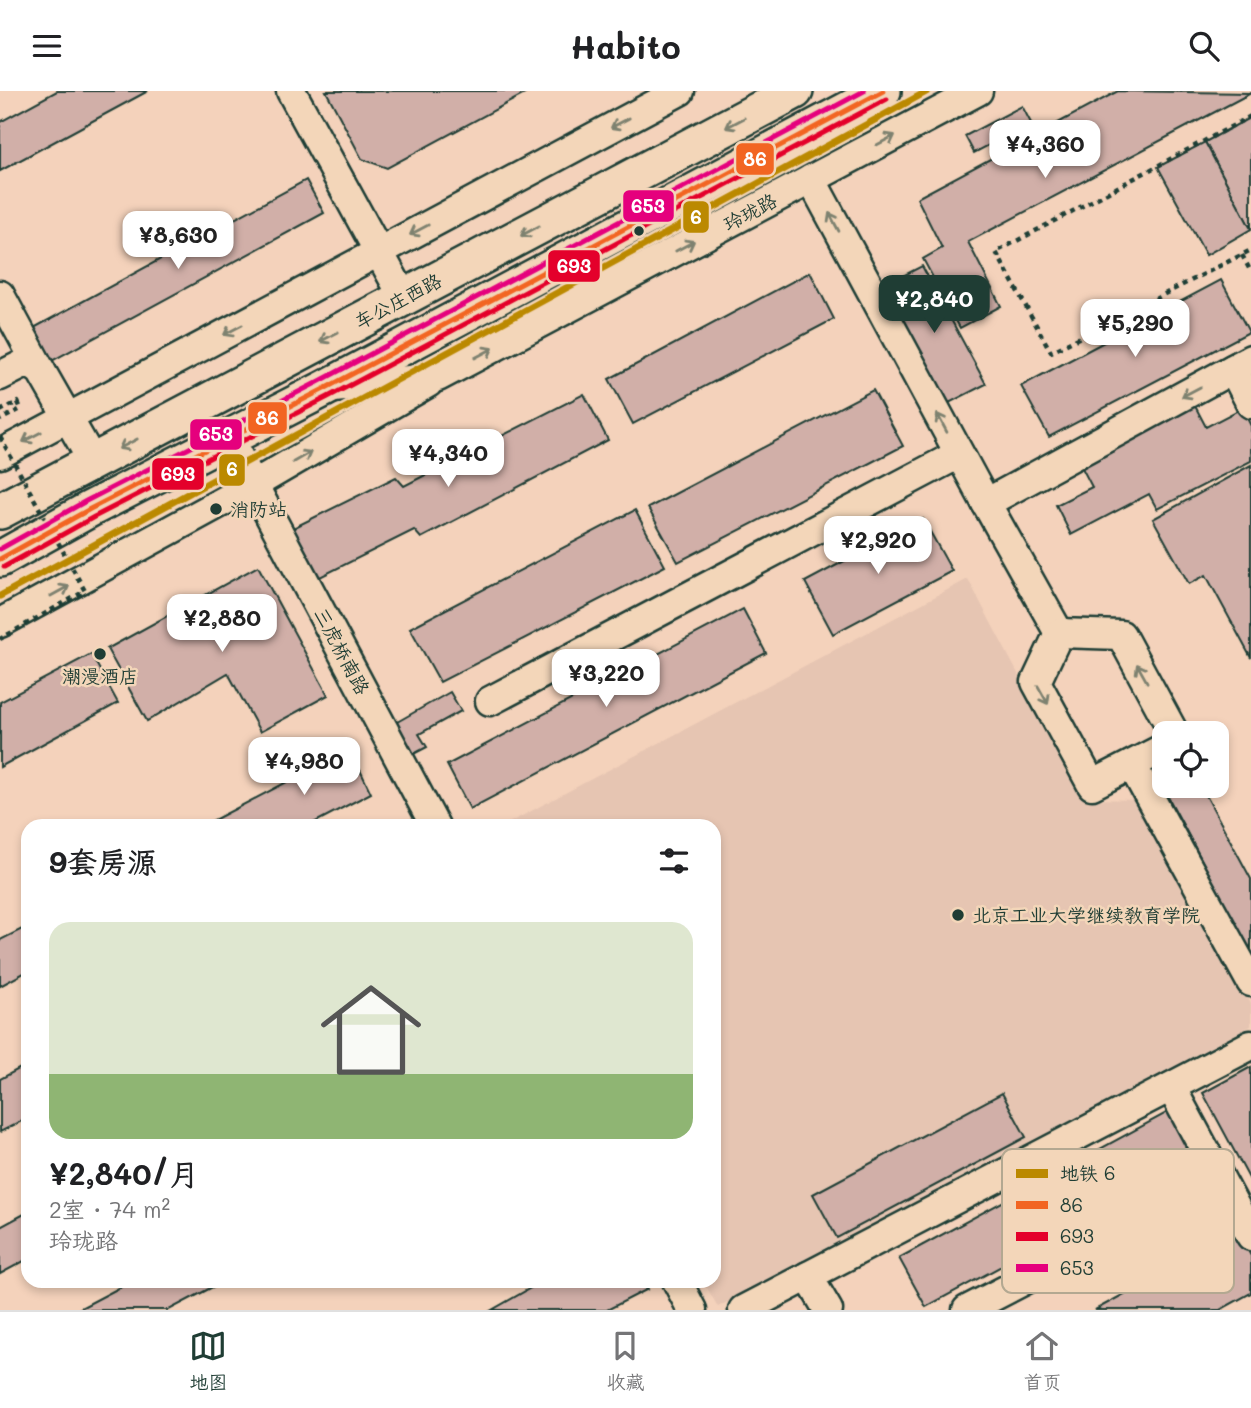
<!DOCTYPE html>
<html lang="zh">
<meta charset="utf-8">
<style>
:root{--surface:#fff;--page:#f6f6f6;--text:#202124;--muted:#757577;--line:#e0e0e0;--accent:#1f3d34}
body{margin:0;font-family:Mali,"LXGW WenKai TC",sans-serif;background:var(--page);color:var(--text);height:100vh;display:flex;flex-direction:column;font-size:26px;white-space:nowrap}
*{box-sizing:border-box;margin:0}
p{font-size:23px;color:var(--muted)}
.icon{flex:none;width:38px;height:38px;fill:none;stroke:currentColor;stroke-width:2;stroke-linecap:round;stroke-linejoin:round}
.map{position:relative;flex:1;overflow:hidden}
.details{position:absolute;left:21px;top:728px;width:700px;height:469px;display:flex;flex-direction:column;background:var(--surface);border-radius:21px;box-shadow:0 4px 10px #0003}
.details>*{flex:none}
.buttons{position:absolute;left:1152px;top:630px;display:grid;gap:14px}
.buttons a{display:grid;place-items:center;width:77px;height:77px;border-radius:14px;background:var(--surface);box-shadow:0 4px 10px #0003;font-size:35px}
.price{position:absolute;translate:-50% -60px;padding:0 16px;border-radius:14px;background:#fff;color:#222;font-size:23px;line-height:46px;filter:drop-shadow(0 2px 4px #0008)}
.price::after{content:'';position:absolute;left:50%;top:42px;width:21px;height:16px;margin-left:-10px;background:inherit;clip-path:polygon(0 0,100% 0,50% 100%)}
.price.current{background:var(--accent);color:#fff}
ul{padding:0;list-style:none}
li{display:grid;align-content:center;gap:14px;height:371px;padding:0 28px}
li+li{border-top:2px solid var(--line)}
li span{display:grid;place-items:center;height:217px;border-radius:21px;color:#555}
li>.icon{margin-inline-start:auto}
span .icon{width:126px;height:126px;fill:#fffc;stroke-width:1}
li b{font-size:30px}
h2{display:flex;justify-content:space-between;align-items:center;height:84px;padding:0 28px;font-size:30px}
header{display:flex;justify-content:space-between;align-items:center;height:91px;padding:0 28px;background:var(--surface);font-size:32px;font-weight:700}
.tabs{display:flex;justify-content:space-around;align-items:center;height:98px;border-top:2px solid var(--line);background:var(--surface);font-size:19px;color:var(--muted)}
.tabs a{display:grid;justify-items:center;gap:4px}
.tabs .current{color:var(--accent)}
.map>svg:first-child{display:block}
.built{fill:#e6c5b2}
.building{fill:#d1afa8;stroke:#1f3d34;stroke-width:2}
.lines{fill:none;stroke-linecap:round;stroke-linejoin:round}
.minor-casing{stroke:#1f3d34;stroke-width:33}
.major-casing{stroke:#1f3d34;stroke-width:40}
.path{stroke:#1f3d34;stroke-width:4.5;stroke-dasharray:5 5;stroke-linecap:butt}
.minor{stroke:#f3d6b9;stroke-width:28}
.major{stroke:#f3d6b9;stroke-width:35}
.path-bridge{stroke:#1f3d34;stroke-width:4.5;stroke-dasharray:5 5;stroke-linecap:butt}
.bus-1-casing{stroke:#f3d6b9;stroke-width:10}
.bus-2-casing{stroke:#f3d6b9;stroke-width:10}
.bus-3-casing{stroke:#f3d6b9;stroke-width:10}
.bus-1{stroke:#f26522;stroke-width:5}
.bus-2{stroke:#e4002b;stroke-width:5}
.bus-3{stroke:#e5007d;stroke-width:5}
.metro-1-casing{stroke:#f3d6b9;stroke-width:12}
.metro-1{stroke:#bb8900;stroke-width:7}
.oneway{stroke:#7e8270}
.bus-dot{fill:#1f3d34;stroke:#f3d6b9;stroke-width:2.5}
.labels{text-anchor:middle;stroke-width:5;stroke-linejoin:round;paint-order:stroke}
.street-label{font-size:19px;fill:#1f3d34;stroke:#f3d6b9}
.poi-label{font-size:19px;fill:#1f3d34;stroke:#f3d6b9;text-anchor:start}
.key{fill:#f3d6b9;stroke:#b3a891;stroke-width:2}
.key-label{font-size:19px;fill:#1f3d34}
.line-badge{stroke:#f3d6b9;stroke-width:2.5}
.badge-label{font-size:19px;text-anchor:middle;font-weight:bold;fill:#fff}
</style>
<header><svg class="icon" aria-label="menu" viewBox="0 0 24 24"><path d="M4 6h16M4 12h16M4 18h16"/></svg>Habito<svg class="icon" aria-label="search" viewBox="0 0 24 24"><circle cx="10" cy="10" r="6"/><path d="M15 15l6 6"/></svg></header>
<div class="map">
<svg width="1251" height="1219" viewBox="0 0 1251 1219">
<rect width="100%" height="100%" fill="#f4d2bb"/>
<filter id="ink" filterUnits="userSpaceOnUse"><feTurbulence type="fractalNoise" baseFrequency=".0143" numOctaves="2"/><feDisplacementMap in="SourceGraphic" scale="14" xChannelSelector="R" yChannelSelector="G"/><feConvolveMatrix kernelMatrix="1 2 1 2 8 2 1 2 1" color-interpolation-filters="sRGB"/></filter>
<g filter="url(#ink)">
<polygon class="built" points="968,488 1084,708 1141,709 1251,913 1251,935 718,1216 703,1190 714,1190 714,735 503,735"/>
<g class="building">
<polygon points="57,0 148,0 0,80 0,31"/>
<polygon points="326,0 530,0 387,77 362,68"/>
<polygon points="1118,0 1251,2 968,151 1001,215 960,237 923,168 942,157 917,107"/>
<polygon points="1022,15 1031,32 974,62 965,45"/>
<polygon points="1251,26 1251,138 1205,51"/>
<polygon points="1205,51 1251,138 1206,164 1158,76"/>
<polygon points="306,89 324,122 50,271 32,238"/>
<polygon points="922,175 986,293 947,313 883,195"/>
<polygon points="810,181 834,228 633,333 609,288"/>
<polygon points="1221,189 1249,241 1049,346 1021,295"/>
<polygon points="873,299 903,355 678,471 648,417"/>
<polygon points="584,303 608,349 421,447 414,439 316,488 289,439 396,386 404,395"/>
<polygon points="1194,313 1206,336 1242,317 1251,335 1251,370 1157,418 1149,403 1071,444 1056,414 1092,396 1080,373"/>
<polygon points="1251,374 1251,567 1206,484 1189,493 1153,428"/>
<polygon points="635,419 665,475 440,591 410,537"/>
<polygon points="923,428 952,480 833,543 805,491"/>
<polygon points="258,475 328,604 260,641 228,582 147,630 107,558"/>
<polygon points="743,518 766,562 470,718 447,674"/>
<polygon points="91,563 118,612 0,676 0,611"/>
<polygon points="450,601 461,620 419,643 427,656 408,666 390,635"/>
<polygon points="350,658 371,702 308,735 215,735 212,730"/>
<polygon points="1179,695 1201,695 1251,788 1251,862 1166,702"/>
<polygon points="28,835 28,880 0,895 0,849"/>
<polygon points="28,973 28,1027 0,1041 0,988"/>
<polygon points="1251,976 1251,1091 1203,1002"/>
<polygon points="1002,1002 1026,1046 837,1147 813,1103"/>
<polygon points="1168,1021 1195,1070 926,1216 899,1167"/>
<polygon points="28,1121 28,1168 0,1183 0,1136"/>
<polygon points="1238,1141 1251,1165 1251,1202 1220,1219 1095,1219"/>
<polygon points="132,1190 224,1190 169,1219 77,1219"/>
<polygon points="543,1190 644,1190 648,1198 607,1219 492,1219"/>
</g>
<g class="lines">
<g class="minor-casing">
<g id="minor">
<polyline points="291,0 404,207"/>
<polyline points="811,88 986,412 1251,268"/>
<polyline points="0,204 41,280"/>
<polyline points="1233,278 1251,313"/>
<polyline points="0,285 28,271 41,280 93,371"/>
<polyline points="334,297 438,286 978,0"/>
<polyline points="229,348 435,735"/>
<polyline points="0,363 680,0"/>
<polyline points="986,412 1059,542"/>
<polyline points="0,532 253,394 428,292"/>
<polyline points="1059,542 1036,591 1092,694 1164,657"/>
<polyline points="1059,542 1121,544 1174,642"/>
<polyline points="490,610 959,363"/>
<polyline points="1132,674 1251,891"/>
<polyline points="1171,996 1251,1145"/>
<polyline points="808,1185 828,1219"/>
<polyline points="677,1190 692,1219"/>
<polyline points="743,1219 1251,954"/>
<polyline points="967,1219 1220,1088"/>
</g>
</g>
<g class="major-casing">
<g id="major">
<polyline points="0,420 795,0"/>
<polyline points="0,468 90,418 324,298 883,0"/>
</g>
</g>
<g class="path">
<polyline points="1251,25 996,161 1051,261 1251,159"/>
<polyline points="1242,164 1251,181"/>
<polyline points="0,320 18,311 21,318 0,329"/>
</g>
<use href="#minor" class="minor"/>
<use href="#major" class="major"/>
<polyline class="path-bridge" points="0,346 85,500 0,548"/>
<g class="bus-1-casing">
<polyline id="bus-1" points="0,468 90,418 324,298 883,0"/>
</g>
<g class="bus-2-casing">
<polyline id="bus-2" points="4,476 94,426 328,306 887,8"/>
</g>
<g class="bus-3-casing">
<polyline id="bus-3" points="0,458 86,410 320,290 864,0"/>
</g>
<use href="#bus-1" class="bus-1"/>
<use href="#bus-2" class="bus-2"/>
<use href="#bus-3" class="bus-3"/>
<g class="metro-1-casing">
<polyline id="metro-1" points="0,505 928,0"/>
</g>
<use href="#metro-1" class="metro-1"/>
</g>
<defs><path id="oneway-shaft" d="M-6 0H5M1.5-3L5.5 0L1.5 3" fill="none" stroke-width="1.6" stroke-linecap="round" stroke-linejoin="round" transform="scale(1.75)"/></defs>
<g class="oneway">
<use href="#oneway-shaft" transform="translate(620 32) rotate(152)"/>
<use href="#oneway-shaft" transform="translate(735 32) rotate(152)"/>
<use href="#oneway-shaft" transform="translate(886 49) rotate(-28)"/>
<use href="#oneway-shaft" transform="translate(834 131) rotate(-118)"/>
<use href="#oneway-shaft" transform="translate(419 139) rotate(152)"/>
<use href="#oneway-shaft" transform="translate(530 140) rotate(152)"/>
<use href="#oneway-shaft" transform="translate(685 155) rotate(-28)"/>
<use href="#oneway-shaft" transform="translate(233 239) rotate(152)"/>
<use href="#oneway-shaft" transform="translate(329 246) rotate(152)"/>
<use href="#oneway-shaft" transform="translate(484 262) rotate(-28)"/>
<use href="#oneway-shaft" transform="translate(1191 301) rotate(152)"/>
<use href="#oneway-shaft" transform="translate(942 332) rotate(-118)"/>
<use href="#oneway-shaft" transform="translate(32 346) rotate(152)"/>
<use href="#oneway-shaft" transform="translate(128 353) rotate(152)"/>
<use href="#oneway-shaft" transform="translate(302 366) rotate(-30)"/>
<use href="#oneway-shaft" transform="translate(60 500) rotate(-29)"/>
<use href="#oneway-shaft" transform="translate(1142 582) rotate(-119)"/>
<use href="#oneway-shaft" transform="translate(1043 604) rotate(61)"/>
</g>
</g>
<g class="bus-dot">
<circle cx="639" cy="140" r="6"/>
<circle cx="216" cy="418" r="7"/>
<circle cx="100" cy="563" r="7"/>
<circle cx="958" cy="824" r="7"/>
</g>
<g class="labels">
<g class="street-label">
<text transform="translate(750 121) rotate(-28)" y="7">玲珑路</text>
<text transform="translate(398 210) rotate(-28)" y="7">车公庄西路</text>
<text transform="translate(342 560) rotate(62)" y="7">三虎桥南路</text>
</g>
<g class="poi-label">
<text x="230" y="425">消防站</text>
<text x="100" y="592" text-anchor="middle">潮漫酒店</text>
<text x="972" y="831">北京工业大学继续教育学院</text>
</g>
</g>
<rect x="1002" y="1058" width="232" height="144" rx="10" class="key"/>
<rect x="1016" y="1078" width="32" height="9" fill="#bb8900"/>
<rect x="1016" y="1110" width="32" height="8" fill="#f26522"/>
<rect x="1016" y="1141" width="32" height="9" fill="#e4002b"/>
<rect x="1016" y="1173" width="32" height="8" fill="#e5007d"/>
<g class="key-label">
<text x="1060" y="1089">地铁 6</text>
<text x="1060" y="1121">86</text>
<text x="1060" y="1152">693</text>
<text x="1060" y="1184">653</text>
</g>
<g class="line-badge">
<rect x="735" y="51" width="40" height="34" rx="7" fill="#f26522"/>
<rect x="622" y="98" width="53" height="34" rx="7" fill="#e5007d"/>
<rect x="682" y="109" width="28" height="34" rx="7" fill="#bb8900"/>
<rect x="547" y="158" width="54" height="34" rx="7" fill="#e4002b"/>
<rect x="247" y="310" width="41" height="34" rx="7" fill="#f26522"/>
<rect x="189" y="327" width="54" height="33" rx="7" fill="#e5007d"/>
<rect x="218" y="362" width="28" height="34" rx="7" fill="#bb8900"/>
<rect x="151" y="366" width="54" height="34" rx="7" fill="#e4002b"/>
</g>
<g class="badge-label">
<text x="755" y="75">86</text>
<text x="648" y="122">653</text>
<text x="696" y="133">6</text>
<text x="574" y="182">693</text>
<text x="267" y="334">86</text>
<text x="216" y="350">653</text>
<text x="232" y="385">6</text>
<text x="178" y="390">693</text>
</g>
</svg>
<div class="buttons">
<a><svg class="icon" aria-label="locate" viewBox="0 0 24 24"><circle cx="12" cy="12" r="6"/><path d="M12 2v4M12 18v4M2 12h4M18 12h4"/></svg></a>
</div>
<b class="price" style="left:1045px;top:89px">¥4,360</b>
<b class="price" style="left:178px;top:180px">¥8,630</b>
<b class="price current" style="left:934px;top:244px">¥2,840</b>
<b class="price" style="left:1135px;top:268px">¥5,290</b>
<b class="price" style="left:448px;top:398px">¥4,340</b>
<b class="price" style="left:878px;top:485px">¥2,920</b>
<b class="price" style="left:222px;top:563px">¥2,880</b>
<b class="price" style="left:606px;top:618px">¥3,220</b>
<b class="price" style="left:304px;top:706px">¥4,980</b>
<section class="details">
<h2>9套房源<svg class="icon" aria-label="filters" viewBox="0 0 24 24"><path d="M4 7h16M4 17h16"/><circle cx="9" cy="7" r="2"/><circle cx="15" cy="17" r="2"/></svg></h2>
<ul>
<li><span style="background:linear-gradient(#dfe7d0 70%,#8fb573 0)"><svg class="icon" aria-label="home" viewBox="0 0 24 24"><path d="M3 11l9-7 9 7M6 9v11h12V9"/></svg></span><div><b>¥2,840/月</b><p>2室 · 74 m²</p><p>玲珑路</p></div></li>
</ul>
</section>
</div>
<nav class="tabs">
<a class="current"><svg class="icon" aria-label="map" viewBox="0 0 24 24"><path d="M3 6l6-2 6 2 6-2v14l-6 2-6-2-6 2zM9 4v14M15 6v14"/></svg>地图</a>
<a><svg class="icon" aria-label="saved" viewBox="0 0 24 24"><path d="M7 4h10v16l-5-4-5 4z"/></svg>收藏</a>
<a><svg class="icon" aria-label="home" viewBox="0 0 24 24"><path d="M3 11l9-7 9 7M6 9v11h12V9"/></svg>首页</a>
</nav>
